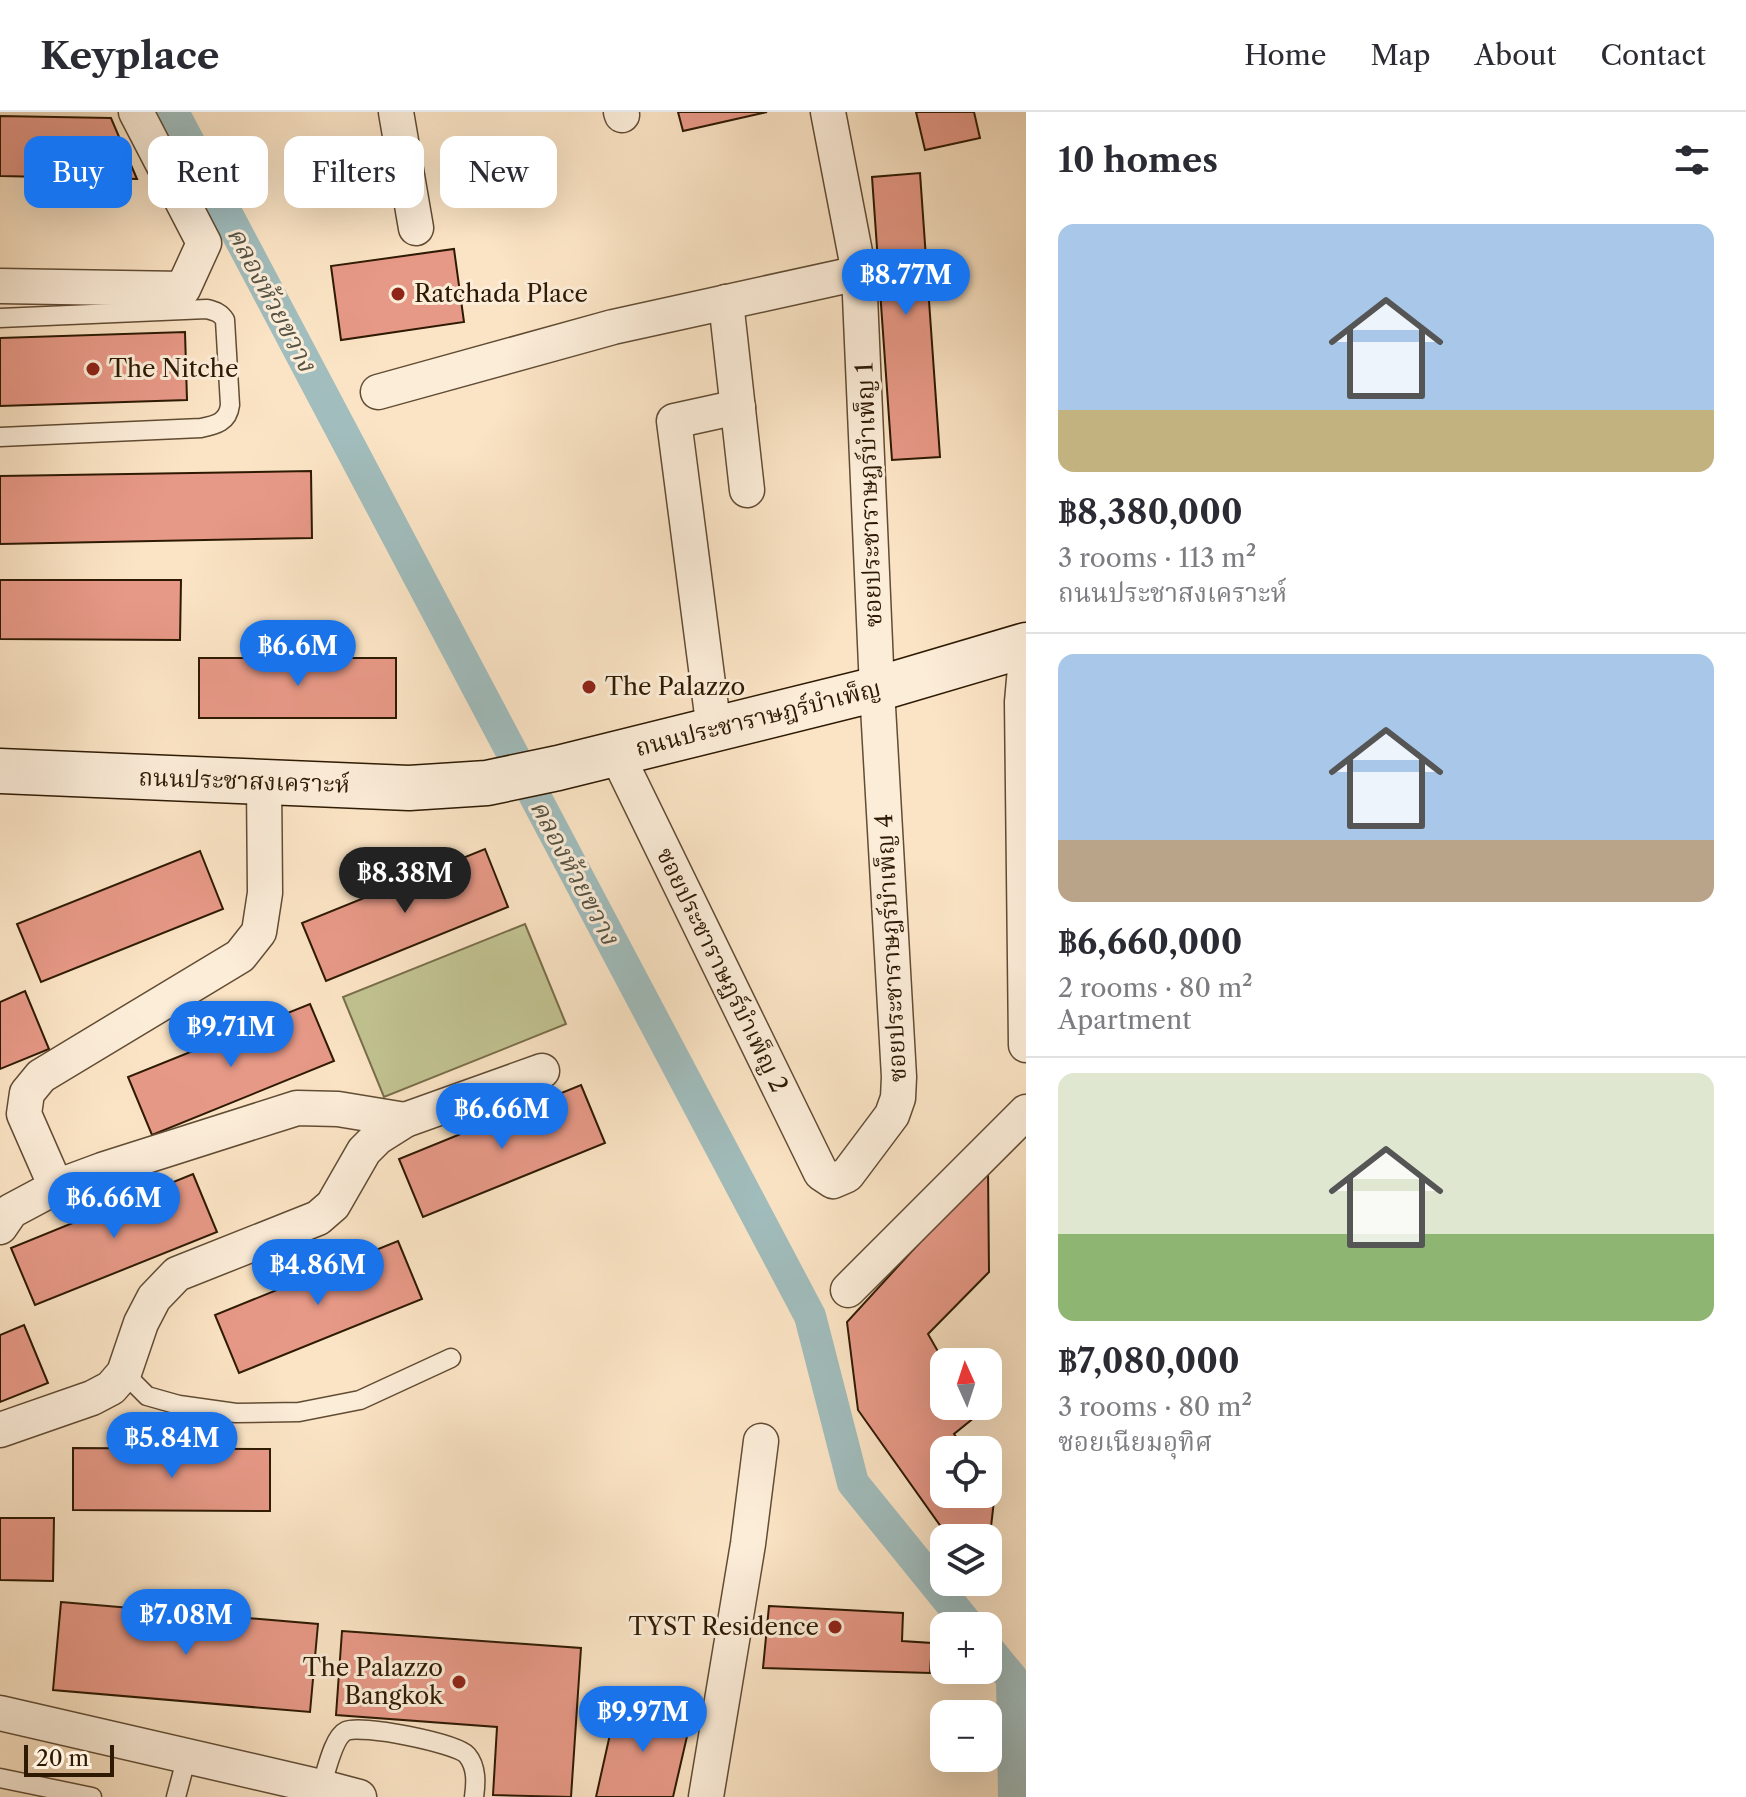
<!DOCTYPE html>
<meta charset="utf-8">
<style>
:root{--surface:#fff;--page:#f7f7f7;--text:#2b2b33;--muted:#7c7c81;--line:#e1e1e2;--accent:#1a73e8}
body{margin:0;font-family:"Libre Caslon Text","Noto Serif Thai",serif;background:var(--page);color:var(--text);height:100vh;display:flex;flex-direction:column;font-size:30px;white-space:nowrap}
*{box-sizing:border-box;margin:0}
p{font-size:26px;color:var(--muted)}
.icon{flex:none;width:44px;height:44px;fill:none;stroke:currentColor;stroke-width:2;stroke-linecap:round;stroke-linejoin:round}
.map{position:relative;flex:1;overflow:hidden}
.side{display:flex;flex-direction:column;background:var(--surface);width:720px}
.side>*{flex:none}
.banner{position:absolute;left:24px;top:24px;width:760px;height:72px;display:flex;gap:16px}
.needle{width:52px;rotate:357deg}
.controls{position:absolute;left:930px;top:1236px;display:grid;gap:16px}
.controls a{display:grid;place-items:center;width:72px;height:72px;border-radius:16px;background:var(--surface);box-shadow:0 8px 32px #0002;font-size:40px}
.scale{position:absolute;left:24px;bottom:20px;width:90px;box-sizing:border-box;padding-left:8px;border:4px solid #2e1a03;border-top:0;font-size:22px;line-height:28px;white-space:nowrap;color:#2e1a03;-webkit-text-stroke:6px #fcedd9;paint-order:stroke}
.price{position:absolute;translate:-50% -68px;padding:0 18px;border-radius:28px;background:var(--accent);color:#fff;font-size:26px;line-height:52px;filter:drop-shadow(0 2px 4px #0008)}
.price::after{content:'';position:absolute;left:50%;top:48px;width:24px;height:18px;margin-left:-12px;background:inherit;clip-path:polygon(0 0,100% 0,50% 100%)}
.price.current{background:#222;color:#fff}
ul{padding:0;list-style:none}
li{display:grid;align-content:center;gap:16px;height:424px;padding:0 32px}
li+li{border-top:2px solid var(--line)}
li span{display:grid;place-items:center;height:248px;border-radius:16px;color:#555}
li>.icon{margin-inline-start:auto}
span .icon{width:144px;height:144px;fill:#fffc;stroke-width:1}
li b{font-size:34px}
h2{display:flex;justify-content:space-between;align-items:center;height:96px;padding:0 32px;font-size:34px}
.chip{padding:0 28px;border-radius:16px;background:var(--surface);box-shadow:0 8px 32px #0002;font-size:28px;line-height:72px}
.chip.current{background:var(--accent);color:#fff}
header{display:flex;align-items:center;gap:48px;box-sizing:border-box;height:112px;padding:0 40px;background:var(--surface);border-bottom:2px solid var(--line)}
header strong{font-size:38px}
nav{display:flex;gap:44px;margin-inline-start:auto;font-size:28px}
main{display:flex;flex:1;min-height:0}
.map>svg:first-child{display:block}
.green{fill:#c2c392;stroke:#786e4a;stroke-width:2}
.lines{fill:none;stroke-linecap:round;stroke-linejoin:round}
.canal{stroke:#a1bdbd;stroke-width:32}
.building{fill:#e79987;stroke:#2e1a03;stroke-width:2}
.service-casing{stroke:#614c34;stroke-width:21}
.minor-casing{stroke:#614c34;stroke-width:37}
.secondary-casing{stroke:#2e1a03;stroke-width:47}
.service{stroke:#fcedd9;stroke-width:18}
.minor{stroke:#fcedd9;stroke-width:34}
.secondary{stroke:#fcedd9;stroke-width:44}
.poi-dot{fill:#8f2418;stroke:#fcedd9;stroke-width:3}
.labels{text-anchor:middle;stroke-width:6;stroke-linejoin:round;paint-order:stroke}
.poi-label{font-size:24px;fill:#2e1a03;stroke:#fcedd9;text-anchor:start}
.street-label{font-size:24px;fill:#2e1a03;stroke:#fcedd9}
.water-label{font-size:26px;font-style:italic;fill:#565344;stroke:#fcedd9}
</style>
<header>
<strong>Keyplace</strong>
<nav><a>Home</a><a>Map</a><a>About</a><a>Contact</a></nav>
</header>
<main>
<div class="map">
<svg width="1026" height="1685" viewBox="0 0 1026 1685">
<rect width="100%" height="100%" fill="#fbe4c5"/>
<filter id="stains"><feTurbulence type="fractalNoise" baseFrequency=".0025" numOctaves="4"/><feColorMatrix values="0 0 0 0 .2 0 0 0 0 .09 0 0 0 0 .02 0 0 0 .5 -.17"/></filter>
<radialGradient id="worn" r=".72"><stop offset=".6" stop-color="#630" stop-opacity="0"/><stop offset="1" stop-color="#630" stop-opacity=".3"/></radialGradient>
<polygon class="green" points="525,812 566,912 384,985 343,885"/>
<g class="lines">
<g class="canal">
<polyline points="173,0 810,1204 853,1371 969,1514"/>
<polyline points="988,1537 1012,1566 1014,1685"/>
</g>
</g>
<g class="building">
<polygon points="678,0 767,0 683,19"/>
<polygon points="916,0 974,0 980,26 925,38"/>
<polygon points="0,4 111,6 137,67 0,64"/>
<polygon points="920,61 940,345 892,348 872,65"/>
<polygon points="454,137 464,210 341,228 331,154"/>
<polygon points="185,220 187,288 0,294 0,226"/>
<polygon points="311,359 312,426 0,432 0,364"/>
<polygon points="0,468 181,468 180,528 0,527"/>
<rect x="199" y="546" width="197" height="60"/>
<polygon points="485,737 508,795 326,869 302,811"/>
<polygon points="200,739 223,797 41,870 17,812"/>
<polygon points="25,879 49,937 0,957 0,890"/>
<polygon points="310,892 334,949 152,1023 128,965"/>
<polygon points="581,973 605,1031 423,1105 399,1047"/>
<polygon points="988,1056 989,1160 928,1222 944,1250 944,1294 969,1294 975,1305 954,1322 966,1338 944,1338 944,1382 988,1382 988,1369 995,1380 988,1441 988,1426 949,1426 858,1298 847,1210"/>
<polygon points="193,1062 217,1120 35,1193 11,1136"/>
<polygon points="398,1129 422,1187 239,1261 215,1203"/>
<polygon points="24,1213 48,1271 0,1290 0,1223"/>
<polygon points="73,1336 270,1337 270,1399 73,1398"/>
<polygon points="0,1406 54,1406 53,1469 0,1468"/>
<polygon points="61,1490 318,1512 310,1600 53,1578"/>
<polygon points="769,1494 903,1501 902,1529 932,1531 930,1561 763,1556"/>
<polygon points="342,1519 581,1536 571,1685 493,1683 497,1615 336,1603"/>
<polygon points="617,1591 691,1607 673,1685 596,1685"/>
</g>
<g class="lines">
<g class="service-casing">
<g id="service">
<path d="M 0,206 L 207,197 C 215,199 221,201 225,208 L 230,293 C 228,310 216,313 201,316 L 0,325"/>
<polyline points="124,1261 147,1284 179,1293 236,1301 299,1300 360,1288 451,1246"/>
<polyline points="0,1666 92,1685"/>
<path d="M 321,1675 C 326,1661 333,1625 346,1619 C 361,1612 456,1631 467,1643 C 477,1655 476,1671 474,1685"/>
<polyline points="176,1685 187,1644"/>
</g>
</g>
<g class="minor-casing">
<g id="minor">
<polyline points="396,0 416,116"/>
<polyline points="621,0 622,3"/>
<polyline points="0,174 183,177 204,131 136,0"/>
<polyline points="726,190 747,378"/>
<polyline points="378,280 613,215 859,161"/>
<polyline points="1026,545 1022,590 1026,933"/>
<polyline points="714,618 674,309 738,295"/>
<polyline points="616,641 821,1061 833,1069 847,1063 892,1003 898,986 899,965 877,577 859,161 828,0"/>
<polyline points="56,1075 24,1002 27,981 41,964 240,844 259,820 265,781 264,670"/>
<polyline points="0,1115 11,1099 56,1075 102,1058 297,996 338,997 405,1008"/>
<polyline points="848,1178 1026,1000"/>
<polyline points="0,1318 92,1286 111,1276 124,1261 141,1211 154,1186 177,1162 318,1106 333,1093 364,1039 378,1025 405,1008 542,959"/>
<polyline points="0,1601 321,1675 359,1685"/>
<polyline points="706,1685 748,1432 761,1329"/>
</g>
</g>
<g class="secondary-casing">
<polyline id="secondary" points="0,659 409,676 487,671 558,656 877,577 1026,533"/>
</g>
<use href="#service" class="service"/>
<use href="#minor" class="minor"/>
<use href="#secondary" class="secondary"/>
</g>
<g class="poi-dot">
<circle cx="398" cy="182" r="8"/>
<circle cx="93" cy="257" r="8"/>
<circle cx="589" cy="575" r="8"/>
<circle cx="835" cy="1515" r="8"/>
<circle cx="459" cy="1570" r="8"/>
</g>
<g class="labels">
<g class="poi-label">
<text x="414" y="190">Ratchada Place</text>
<text x="109" y="265">The Nitche</text>
<text x="605" y="583">The Palazzo</text>
<text x="819" y="1523" text-anchor="end">TYST Residence</text>
<text x="443" y="1564" text-anchor="end">The Palazzo<tspan x="443" dy="28">Bangkok</tspan></text>
</g>
<g class="street-label">
<text transform="translate(869 383) rotate(-92)" y="8">ซอยประชาราษฎร์บำเพ็ญ 1</text>
<text transform="translate(758 606) rotate(-14)" y="8">ถนนประชาราษฎร์บำเพ็ญ</text>
<text transform="translate(244 669) rotate(2)" y="8">ถนนประชาสงเคราะห์</text>
<text transform="translate(891 836) rotate(-93)" y="8">ซอยประชาราษฎร์บำเพ็ญ 4</text>
<text transform="translate(722 858) rotate(64)" y="8">ซอยประชาราษฎร์บำเพ็ญ 2</text>
</g>
<g class="water-label">
<text transform="translate(272 187) rotate(62)" y="9">คลองห้วยขวาง</text>
<text transform="translate(575 760) rotate(62)" y="9">คลองห้วยขวาง</text>
</g>
</g>
<rect width="100%" height="100%" filter="url(#stains)"/>
<rect width="100%" height="100%" fill="url(#worn)"/>
</svg>
<div class="controls">
<a><svg class="needle" viewBox="-14 -14 28 28"><path d="M0-13l5 13h-10z" fill="#e53935"/><path d="M0 13l5-13h-10z" fill="#7c7c81"/></svg></a>
<a><svg class="icon" aria-label="locate" viewBox="0 0 24 24"><circle cx="12" cy="12" r="6"/><path d="M12 2v4M12 18v4M2 12h4M18 12h4"/></svg></a>
<a><svg class="icon" aria-label="layers" viewBox="0 0 24 24"><path d="M12 4l9 5-9 5-9-5zM3 14l9 5 9-5"/></svg></a>
<a>+</a>
<a>−</a>
</div>
<div class="scale">20 m</div>
<b class="price" style="left:906px;top:205px">฿8.77M</b>
<b class="price" style="left:298px;top:576px">฿6.6M</b>
<b class="price current" style="left:405px;top:803px">฿8.38M</b>
<b class="price" style="left:231px;top:957px">฿9.71M</b>
<b class="price" style="left:502px;top:1039px">฿6.66M</b>
<b class="price" style="left:114px;top:1128px">฿6.66M</b>
<b class="price" style="left:318px;top:1195px">฿4.86M</b>
<b class="price" style="left:172px;top:1368px">฿5.84M</b>
<b class="price" style="left:186px;top:1545px">฿7.08M</b>
<b class="price" style="left:643px;top:1642px">฿9.97M</b>
<div class="banner">
<a class="chip current">Buy</a>
<a class="chip">Rent</a>
<a class="chip">Filters</a>
<a class="chip">New</a>
</div>
</div>
<section class="side">
<h2>10 homes<svg class="icon" aria-label="filters" viewBox="0 0 24 24"><path d="M4 7h16M4 17h16"/><circle cx="9" cy="7" r="2"/><circle cx="15" cy="17" r="2"/></svg></h2>
<ul>
<li><span style="background:linear-gradient(#a9c7e8 75%,#c2b280 0)"><svg class="icon" aria-label="home" viewBox="0 0 24 24"><path d="M3 11l9-7 9 7M6 9v11h12V9"/></svg></span><div><b>฿8,380,000</b><p>3 rooms · 113 m²</p><p>ถนนประชาสงเคราะห์</p></div></li>
<li><span style="background:linear-gradient(#a9c7e8 75%,#b9a48a 0)"><svg class="icon" aria-label="home" viewBox="0 0 24 24"><path d="M3 11l9-7 9 7M6 9v11h12V9"/></svg></span><div><b>฿6,660,000</b><p>2 rooms · 80 m²</p><p>Apartment</p></div></li>
<li><span style="background:linear-gradient(#dfe7d0 65%,#8fb573 0)"><svg class="icon" aria-label="home" viewBox="0 0 24 24"><path d="M3 11l9-7 9 7M6 9v11h12V9"/></svg></span><div><b>฿7,080,000</b><p>3 rooms · 80 m²</p><p>ซอยเนียมอุทิศ</p></div></li>
</ul>
</section>
</main>
